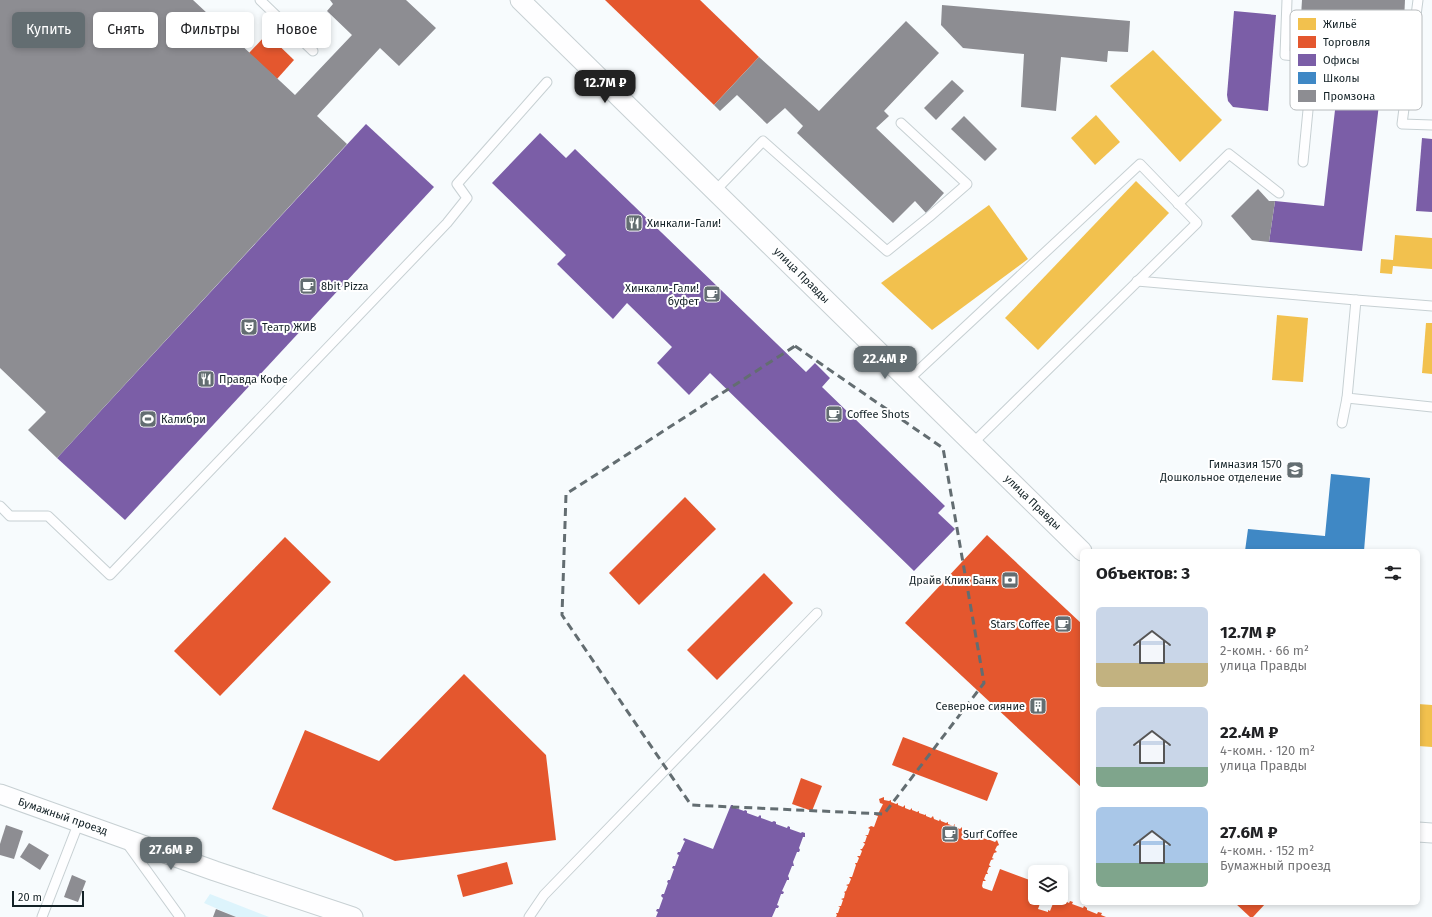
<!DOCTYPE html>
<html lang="ru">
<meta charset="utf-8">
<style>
:root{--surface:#fff;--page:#f2f2f2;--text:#202124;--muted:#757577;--accent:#636d71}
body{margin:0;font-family:"Fira Sans",sans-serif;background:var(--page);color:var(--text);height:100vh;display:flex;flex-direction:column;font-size:15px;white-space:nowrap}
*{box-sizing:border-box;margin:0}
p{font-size:13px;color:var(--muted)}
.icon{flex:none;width:22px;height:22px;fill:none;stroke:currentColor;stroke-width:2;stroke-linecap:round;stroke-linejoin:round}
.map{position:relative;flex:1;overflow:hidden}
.details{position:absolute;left:1080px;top:549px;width:340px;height:356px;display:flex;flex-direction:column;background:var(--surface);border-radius:6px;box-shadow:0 2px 6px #0003}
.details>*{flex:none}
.banner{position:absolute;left:12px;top:12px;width:380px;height:36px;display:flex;gap:8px}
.fabs{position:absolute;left:1028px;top:865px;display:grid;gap:8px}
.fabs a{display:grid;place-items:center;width:40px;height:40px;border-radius:6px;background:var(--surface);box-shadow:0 2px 6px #0003;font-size:20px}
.scale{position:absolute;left:12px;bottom:10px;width:72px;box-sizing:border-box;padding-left:4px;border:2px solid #132126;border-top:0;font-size:11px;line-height:14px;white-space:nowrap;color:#132126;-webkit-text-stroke:3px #fff;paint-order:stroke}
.price{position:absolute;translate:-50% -34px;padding:0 9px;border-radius:8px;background:var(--accent);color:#fff;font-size:13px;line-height:26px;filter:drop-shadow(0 1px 2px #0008)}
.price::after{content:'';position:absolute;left:50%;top:24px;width:12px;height:9px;margin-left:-6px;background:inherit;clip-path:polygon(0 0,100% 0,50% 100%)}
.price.active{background:#222;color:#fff}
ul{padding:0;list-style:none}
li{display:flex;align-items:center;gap:12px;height:100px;padding:0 16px}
li span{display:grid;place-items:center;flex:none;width:112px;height:80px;border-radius:6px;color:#555}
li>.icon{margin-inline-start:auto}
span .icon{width:48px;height:48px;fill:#fffc;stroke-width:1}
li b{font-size:17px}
h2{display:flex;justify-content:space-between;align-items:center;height:48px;padding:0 16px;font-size:17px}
.pill{padding:0 14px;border-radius:6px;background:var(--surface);box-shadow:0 2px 6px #0003;font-size:14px;line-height:36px}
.pill.active{background:var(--accent);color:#fff}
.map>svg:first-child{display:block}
.green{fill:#ddf4fc}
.homes{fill:#f2c14e}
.shops{fill:#e4572e}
.offices{fill:#7b5ea7}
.schools{fill:#3f88c5}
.industry{fill:#8d8d92}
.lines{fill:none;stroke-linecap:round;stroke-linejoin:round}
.service-casing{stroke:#c7d0d3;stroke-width:11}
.minor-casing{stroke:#c7d0d3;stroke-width:21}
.service{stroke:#fefeff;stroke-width:9}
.minor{stroke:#fefeff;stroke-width:19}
.marked{fill:none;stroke:#636d71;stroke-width:3;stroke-dasharray:8 5;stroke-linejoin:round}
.labels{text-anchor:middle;stroke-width:4;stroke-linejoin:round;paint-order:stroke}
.poi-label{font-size:11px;fill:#132126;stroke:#fff;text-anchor:start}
.street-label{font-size:11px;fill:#132126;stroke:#fff}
.key{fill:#fff;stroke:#b8bcbe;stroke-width:1}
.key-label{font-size:11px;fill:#132126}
</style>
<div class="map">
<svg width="1432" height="917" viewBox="0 0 1432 917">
<rect width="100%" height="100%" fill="#f7fbfd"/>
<polygon class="green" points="210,894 269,917 236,917 204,903"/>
<g class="homes">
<polygon points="1153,50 1222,120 1180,162 1110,86"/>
<polygon points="1096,115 1120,142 1095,165 1071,138"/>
<polygon points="1136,181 1169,213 1038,350 1005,318"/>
<polygon points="989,205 1028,259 932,330 881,283"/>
<polygon points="1395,235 1432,238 1432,269 1393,266 1392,274 1380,273 1381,259 1393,260"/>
<polygon points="1277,315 1308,318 1303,382 1272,380"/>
<polygon points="1426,323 1432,323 1432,374 1422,373"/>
<polygon points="1418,704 1432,705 1432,747 1418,746"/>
</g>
<g class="shops">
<polygon points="605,0 700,0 759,57 714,105"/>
<polygon points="267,34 294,60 277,79 249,53"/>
<polygon points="685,497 716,529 639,605 609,573"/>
<polygon points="987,535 1082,624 1082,788 905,623"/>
<polygon points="285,537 331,582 220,696 174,651"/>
<polygon points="764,573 793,603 717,680 687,650"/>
<polygon points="464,674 546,755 556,840 395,861 272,809 305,730 379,761"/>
<polygon points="903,737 998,773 987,801 892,765"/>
<polygon points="801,778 822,786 812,811 792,804"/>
<polygon points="884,797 884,800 889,801 891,800 891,802 896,804 898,803 898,805 903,807 905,805 905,808 910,810 912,808 912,810 917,812 919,811 919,813 925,815 926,814 926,816 931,818 933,816 934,819 939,821 940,819 941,821 946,823 948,822 948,824 953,826 955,824 955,827 960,829 962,827 962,830 967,831 969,830 969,832 974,834 976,832 976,835 981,837 983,835 983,838 988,840 990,838 990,840 995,842 997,840 999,845 997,846 995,850 997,852 994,853 992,858 994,859 991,860 989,865 991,867 989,867 987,872 988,874 986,874 984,879 986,881 983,881 982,886 983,888 992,891 1000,869 1035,882 1035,898 1042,898 1038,909 1048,912 1048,910 1050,911 1054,901 1052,900 1053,898 1059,898 1069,903 1070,901 1073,902 1072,904 1083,908 1084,906 1087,908 1087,910 1097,914 1098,912 1102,913 1101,915 1106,917 836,917 837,915 836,913 838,913 840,907 838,906 841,906 843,900 841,899 844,898 845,893 844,892 846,891 848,886 846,885 849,884 851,879 849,877 852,877 856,865 855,863 857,863 859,858 857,856 860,856 862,851 860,849 862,849 865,844 863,842 865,842 867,836 865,835 868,835 870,829 868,828 871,826 874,827 878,816 875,815 876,813 878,814 883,804 880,803 879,799"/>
<polygon points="507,862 513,884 463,897 457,875"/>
<polygon points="1235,903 1266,903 1253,917 1250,917"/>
</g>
<g class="offices">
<polygon points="1234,11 1276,15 1268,111 1233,107 1228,101 1227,95"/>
<polygon points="1338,84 1381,87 1362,251 1269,242 1275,201 1324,206"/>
<polygon points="366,124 434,187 125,520 57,458"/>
<polygon points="540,133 566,158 575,149 806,372 815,363 830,378 822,387 945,506 938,513 955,529 914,571 710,373 689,395 657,363 672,347 627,303 613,319 557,264 566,255 492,183"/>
<polygon points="1422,138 1432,139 1432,212 1416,211"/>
<polygon points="731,805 733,805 733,807 744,811 745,810 747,811 747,813 758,817 760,815 761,816 761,818 772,822 774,821 776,822 776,824 787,828 788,826 790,827 790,829 801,833 802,832 805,833 805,837 803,837 799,848 800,850 799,852 797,852 793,862 794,866 792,866 788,876 789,878 789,880 787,880 782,891 784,892 783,894 781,894 777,905 779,906 778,908 776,908 772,917 656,917 658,912 656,911 657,909 659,909 663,898 661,896 662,894 664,894 668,883 667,882 668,880 670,880 674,869 672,868 673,866 675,866 679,855 677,854 678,852 680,852 685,841 683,840 684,838 713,849"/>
</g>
<polygon class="schools" points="1331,474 1370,478 1364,551 1245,551 1248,529 1325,536"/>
<g class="industry">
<polygon points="0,0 193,0 295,95 352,35 327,11 333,4 330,0 406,0 436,28 399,66 380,48 317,116 347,144 57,458 28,430 46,412 0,368"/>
<polygon points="1302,0 1405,0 1403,41 1300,34"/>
<polygon points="942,5 1130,21 1128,52 1108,51 1107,62 1061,57 1056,111 1021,107 1024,54 963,48 941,25"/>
<polygon points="906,21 939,53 884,111 889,116 876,128 944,193 926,213 915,201 893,223 797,133 803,126 785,108 767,124 737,95 720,111 714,105 759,57 819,111"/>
<polygon points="952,80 964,91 936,120 924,108"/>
<polygon points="964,116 997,149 985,161 951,129"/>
<polygon points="1258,189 1269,201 1275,201 1269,242 1252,240 1231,216"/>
<polygon points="6,825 23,831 14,859 0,855 0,844"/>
<polygon points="29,843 49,855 40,870 20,857"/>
<polygon points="72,875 86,881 78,902 64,897"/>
<polygon points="216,909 236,917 213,917"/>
</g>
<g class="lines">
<g class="service-casing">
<g id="service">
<polyline points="260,0 313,51"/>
<polyline points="1287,0 1285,55 1374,63"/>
<polyline points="1418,0 1402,124 1432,125"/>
<polyline points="1303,162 1313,58"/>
<polyline points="716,190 763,141 887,251 929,217 967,184 901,123"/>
<polyline points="1178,204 1229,154 1279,193"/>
<polyline points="1137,281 1356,300"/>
<polyline points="1432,306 1356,300 1347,398 1432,407"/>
<polyline points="907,381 1140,164 1197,223 972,444"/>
<polyline points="1342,423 1347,398"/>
<polyline points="0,506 10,516 48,516 110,575 447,223 467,198 457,184 547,82"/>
<polyline points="126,842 180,917"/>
<polyline points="42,917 79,822"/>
<polyline points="529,917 544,895 817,613"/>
</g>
</g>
<g class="minor-casing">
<g id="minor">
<path d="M 520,0 C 709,183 895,368 1082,551"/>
<polyline points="0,794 215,871 353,917"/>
<polyline points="1418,832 1432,833"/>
</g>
</g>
<use href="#service" class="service"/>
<use href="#minor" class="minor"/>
</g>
<path class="marked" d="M 795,346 L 943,448 L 984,683 L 884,814 L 691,805 L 562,615 L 566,494 Z"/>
<defs>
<g id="restaurant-square" transform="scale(0.9)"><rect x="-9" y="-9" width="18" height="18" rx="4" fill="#636d71" stroke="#fff"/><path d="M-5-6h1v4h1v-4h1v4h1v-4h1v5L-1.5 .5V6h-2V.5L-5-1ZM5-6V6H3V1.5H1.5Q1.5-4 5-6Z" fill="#fff"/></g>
<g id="cafe-square" transform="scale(0.9)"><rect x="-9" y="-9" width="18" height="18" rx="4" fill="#636d71" stroke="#fff"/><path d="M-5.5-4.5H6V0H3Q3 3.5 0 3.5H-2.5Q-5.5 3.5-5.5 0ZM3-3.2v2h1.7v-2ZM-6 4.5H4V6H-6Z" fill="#fff"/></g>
<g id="theatre-square" transform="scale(0.9)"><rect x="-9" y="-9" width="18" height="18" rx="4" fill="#636d71" stroke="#fff"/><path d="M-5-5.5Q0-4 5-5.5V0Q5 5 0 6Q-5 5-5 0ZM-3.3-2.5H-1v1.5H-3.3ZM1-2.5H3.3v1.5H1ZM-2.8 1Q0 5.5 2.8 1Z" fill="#fff"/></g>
<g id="stadium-square" transform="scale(0.9)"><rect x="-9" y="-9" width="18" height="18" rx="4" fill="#636d71" stroke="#fff"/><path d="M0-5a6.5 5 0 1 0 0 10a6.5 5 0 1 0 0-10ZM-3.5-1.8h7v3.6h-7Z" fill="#fff"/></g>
<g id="school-square" transform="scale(0.9)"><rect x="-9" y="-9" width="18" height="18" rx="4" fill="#636d71" stroke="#fff"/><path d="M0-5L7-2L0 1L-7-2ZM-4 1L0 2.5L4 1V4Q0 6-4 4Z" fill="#fff"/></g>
<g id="bank-square" transform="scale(0.9)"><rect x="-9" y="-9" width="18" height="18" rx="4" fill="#636d71" stroke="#fff"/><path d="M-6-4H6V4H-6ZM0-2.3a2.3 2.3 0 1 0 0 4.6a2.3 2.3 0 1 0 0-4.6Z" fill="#fff"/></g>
<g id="building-square" transform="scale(0.9)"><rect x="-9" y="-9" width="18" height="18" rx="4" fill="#636d71" stroke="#fff"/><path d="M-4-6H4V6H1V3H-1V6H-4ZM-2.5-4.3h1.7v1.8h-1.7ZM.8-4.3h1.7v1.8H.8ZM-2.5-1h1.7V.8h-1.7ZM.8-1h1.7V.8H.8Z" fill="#fff"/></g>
</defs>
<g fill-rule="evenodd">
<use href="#restaurant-square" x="634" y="223"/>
<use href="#cafe-square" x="308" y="286"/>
<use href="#cafe-square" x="712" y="294"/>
<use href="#theatre-square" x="249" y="327"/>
<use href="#restaurant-square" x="206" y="379"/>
<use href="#cafe-square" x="834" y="414"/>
<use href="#stadium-square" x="148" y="419"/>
<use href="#school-square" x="1295" y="470"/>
<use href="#bank-square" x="1010" y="580"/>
<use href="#cafe-square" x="1063" y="624"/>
<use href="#building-square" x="1038" y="706"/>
<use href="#cafe-square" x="950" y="834"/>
</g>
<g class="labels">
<g class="poi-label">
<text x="647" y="227">Хинкали-Гали!</text>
<text x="321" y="290">8bit Pizza</text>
<text x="699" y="292" text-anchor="end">Хинкали-Гали!<tspan x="699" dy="13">буфет</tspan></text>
<text x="262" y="331">Театр ЖИВ</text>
<text x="219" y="383">Правда Кофе</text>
<text x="847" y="418">Coffee Shots</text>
<text x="161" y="423">Калибри</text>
<text x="1282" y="468" text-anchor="end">Гимназия 1570<tspan x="1282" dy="13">Дошкольное отделение</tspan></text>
<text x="997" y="584" text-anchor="end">Драйв Клик Банк</text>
<text x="1050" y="628" text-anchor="end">Stars Coffee</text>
<text x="1025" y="710" text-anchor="end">Северное сияние</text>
<text x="963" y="838">Surf Coffee</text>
</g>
<g class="street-label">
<text transform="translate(802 275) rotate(45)" y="4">улица Правды</text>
<text transform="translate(1033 502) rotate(44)" y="4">улица Правды</text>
<text transform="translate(63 816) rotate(19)" y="4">Бумажный проезд</text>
</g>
</g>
<rect x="1290" y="10" width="132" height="100" rx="6" class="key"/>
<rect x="1298" y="18" width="18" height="12" fill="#f2c14e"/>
<rect x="1298" y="36" width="18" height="12" fill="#e4572e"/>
<rect x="1298" y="54" width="18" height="12" fill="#7b5ea7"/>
<rect x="1298" y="72" width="18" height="12" fill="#3f88c5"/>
<rect x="1298" y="90" width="18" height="12" fill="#8d8d92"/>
<g class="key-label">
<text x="1323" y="28">Жильё</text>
<text x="1323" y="46">Торговля</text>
<text x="1323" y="64">Офисы</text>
<text x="1323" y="82">Школы</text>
<text x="1323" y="100">Промзона</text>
</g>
</svg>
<div class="fabs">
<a><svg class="icon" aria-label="layers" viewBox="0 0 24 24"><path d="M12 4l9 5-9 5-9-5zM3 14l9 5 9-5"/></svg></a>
</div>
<div class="scale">20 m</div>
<b class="price active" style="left:605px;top:104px">12.7M ₽</b>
<b class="price" style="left:885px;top:380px">22.4M ₽</b>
<b class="price" style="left:171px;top:871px">27.6M ₽</b>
<div class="banner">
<a class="pill active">Купить</a>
<a class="pill">Снять</a>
<a class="pill">Фильтры</a>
<a class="pill">Новое</a>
</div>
<section class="details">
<h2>Объектов: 3<svg class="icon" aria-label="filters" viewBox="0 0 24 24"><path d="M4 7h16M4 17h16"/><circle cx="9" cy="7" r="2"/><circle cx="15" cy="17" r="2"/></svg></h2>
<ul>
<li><span style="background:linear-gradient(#c9d6e8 70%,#c2b280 0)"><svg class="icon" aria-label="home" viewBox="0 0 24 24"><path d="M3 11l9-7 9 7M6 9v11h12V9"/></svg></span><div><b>12.7M ₽</b><p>2-комн. · 66 m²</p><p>улица Правды</p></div></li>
<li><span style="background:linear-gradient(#c9d6e8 75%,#7fa58c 0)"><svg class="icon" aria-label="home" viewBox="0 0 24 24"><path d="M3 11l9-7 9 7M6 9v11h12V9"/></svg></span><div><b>22.4M ₽</b><p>4-комн. · 120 m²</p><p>улица Правды</p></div></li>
<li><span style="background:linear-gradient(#a9c7e8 70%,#7fa58c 0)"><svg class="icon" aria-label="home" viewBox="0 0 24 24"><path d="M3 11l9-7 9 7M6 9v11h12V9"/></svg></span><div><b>27.6M ₽</b><p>4-комн. · 152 m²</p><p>Бумажный проезд</p></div></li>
</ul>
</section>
</div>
